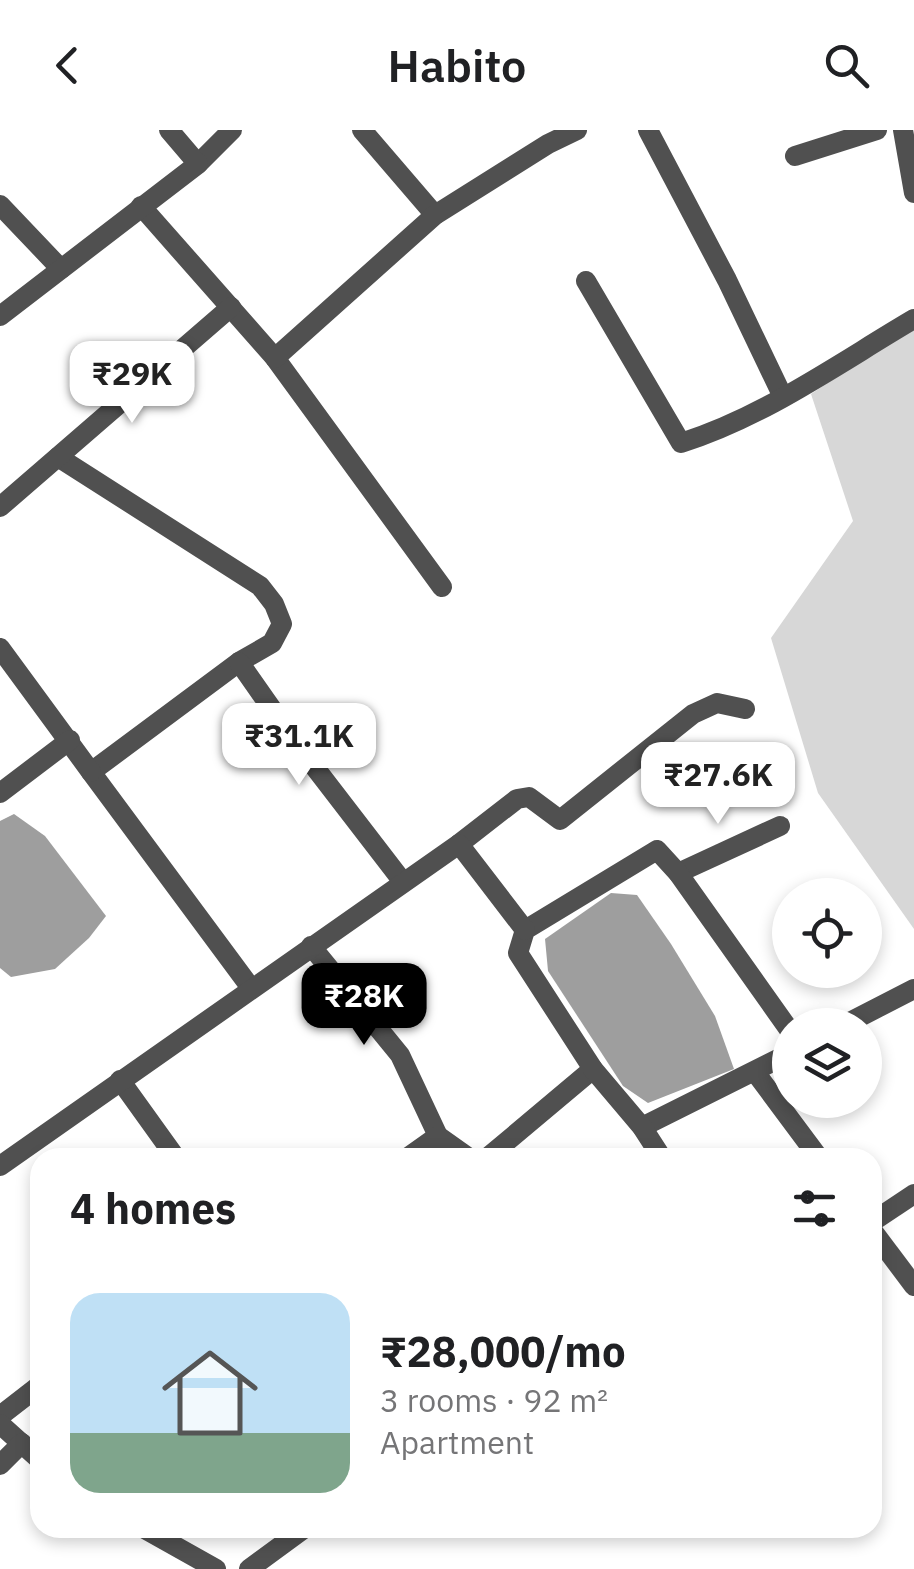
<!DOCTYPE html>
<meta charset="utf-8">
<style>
:root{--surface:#fff;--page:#f6f6f6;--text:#202124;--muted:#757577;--accent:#000}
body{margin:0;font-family:"IBM Plex Sans",sans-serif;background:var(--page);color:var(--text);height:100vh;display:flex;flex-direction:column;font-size:38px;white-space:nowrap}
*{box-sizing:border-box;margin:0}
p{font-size:32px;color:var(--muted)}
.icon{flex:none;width:55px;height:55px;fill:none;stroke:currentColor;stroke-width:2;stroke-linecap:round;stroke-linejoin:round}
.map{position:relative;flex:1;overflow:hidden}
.side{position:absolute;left:30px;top:1018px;width:852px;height:390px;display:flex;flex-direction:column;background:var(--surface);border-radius:30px;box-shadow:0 5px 15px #0003}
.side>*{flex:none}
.fabs{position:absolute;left:772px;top:748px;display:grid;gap:20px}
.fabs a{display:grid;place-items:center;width:110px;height:110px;border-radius:50%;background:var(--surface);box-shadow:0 5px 15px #0003;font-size:50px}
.price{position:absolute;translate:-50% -85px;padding:0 22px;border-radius:20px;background:#fff;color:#222;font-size:32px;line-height:65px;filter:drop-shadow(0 2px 5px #0008)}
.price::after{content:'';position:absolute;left:50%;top:60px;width:30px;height:22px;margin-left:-15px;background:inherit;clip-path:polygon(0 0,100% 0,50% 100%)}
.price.current{background:var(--accent);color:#fff}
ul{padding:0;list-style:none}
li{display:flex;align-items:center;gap:30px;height:250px;padding:0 40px}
li span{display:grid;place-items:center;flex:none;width:280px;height:200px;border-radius:30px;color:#555}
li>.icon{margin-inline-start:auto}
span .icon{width:120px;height:120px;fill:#fffc;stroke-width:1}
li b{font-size:42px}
h2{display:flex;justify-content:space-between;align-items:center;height:120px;padding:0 40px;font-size:42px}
header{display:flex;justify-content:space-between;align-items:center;height:130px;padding:0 40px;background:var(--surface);font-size:45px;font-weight:600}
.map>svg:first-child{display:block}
.green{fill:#d7d7d7}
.water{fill:#9e9e9e}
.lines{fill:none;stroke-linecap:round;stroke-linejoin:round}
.street{stroke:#505050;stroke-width:20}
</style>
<header><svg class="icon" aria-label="back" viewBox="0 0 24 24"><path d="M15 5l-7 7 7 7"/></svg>Habito<svg class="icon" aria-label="search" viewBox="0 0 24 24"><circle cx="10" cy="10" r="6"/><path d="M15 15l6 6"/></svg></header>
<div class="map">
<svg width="914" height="1439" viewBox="0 0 914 1439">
<rect width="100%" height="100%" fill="#fff"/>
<polygon class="green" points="914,195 914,799 818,663 771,508 853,391 811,264"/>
<g class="water">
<polygon points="14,684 45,706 106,786 89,808 55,839 11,847 0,838 0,691"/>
<polygon points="611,763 637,765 671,814 715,886 734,939 648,973 623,956 548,841 545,809"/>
</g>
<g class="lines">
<g class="street">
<polyline points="362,0 435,85"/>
<polyline points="648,0 727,150 783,267"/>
<polyline points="903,0 914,63"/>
<polyline points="795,26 877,0"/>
<polyline points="198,34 232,0"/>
<polyline points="0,75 61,139"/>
<polyline points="141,76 275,228 442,457"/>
<path d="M 586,151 L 681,313 C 764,287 839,233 914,189"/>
<polyline points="0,186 198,34 169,0"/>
<polyline points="275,228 435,85 548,14 577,0"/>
<polyline points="58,327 260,456 274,474 282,494 272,513 239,532 91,642 251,858"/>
<polyline points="0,377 231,177"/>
<polyline points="0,518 91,642"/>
<polyline points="239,532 293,609 403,752"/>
<polyline points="0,663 70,610"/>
<polyline points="459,714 517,669 529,667 560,690 693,584 717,573 745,579"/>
<polyline points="678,743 780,696"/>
<polyline points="311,816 400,925 438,1006"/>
<polyline points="844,895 914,859"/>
<polyline points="755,942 819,1028"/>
<polyline points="120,950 176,1028"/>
<polyline points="642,997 790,923"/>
<polyline points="407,1028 438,1006 469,1028"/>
<polyline points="487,1028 593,939"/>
<polyline points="662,1028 642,997 593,939 518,823 525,800 657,720 678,743 790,901"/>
<polyline points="0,1036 459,714 525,800"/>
<polyline points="872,1092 914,1064"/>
<polyline points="872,1100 914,1156"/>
<polyline points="0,1286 40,1255"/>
<polyline points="0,1294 40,1330"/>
<polyline points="0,1335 22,1313"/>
<polyline points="143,1398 216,1439"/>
<polyline points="249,1439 305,1398"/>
</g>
</g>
</svg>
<div class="fabs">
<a><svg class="icon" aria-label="locate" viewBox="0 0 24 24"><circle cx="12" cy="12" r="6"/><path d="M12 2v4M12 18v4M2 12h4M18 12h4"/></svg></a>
<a><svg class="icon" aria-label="layers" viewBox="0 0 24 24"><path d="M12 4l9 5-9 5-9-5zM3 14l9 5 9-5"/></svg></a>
</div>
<b class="price" style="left:132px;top:296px">₹29K</b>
<b class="price" style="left:299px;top:658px">₹31.1K</b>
<b class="price" style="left:718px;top:697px">₹27.6K</b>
<b class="price current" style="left:364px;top:918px">₹28K</b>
<section class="side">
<h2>4 homes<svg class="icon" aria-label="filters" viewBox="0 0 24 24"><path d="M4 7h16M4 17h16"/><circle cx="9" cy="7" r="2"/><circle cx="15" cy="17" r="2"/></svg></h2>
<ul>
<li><span style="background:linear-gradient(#bfe0f5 70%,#7fa58c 0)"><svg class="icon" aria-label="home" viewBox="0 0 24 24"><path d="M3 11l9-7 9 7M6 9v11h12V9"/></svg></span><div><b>₹28,000/mo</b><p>3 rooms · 92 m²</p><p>Apartment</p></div></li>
</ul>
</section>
</div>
